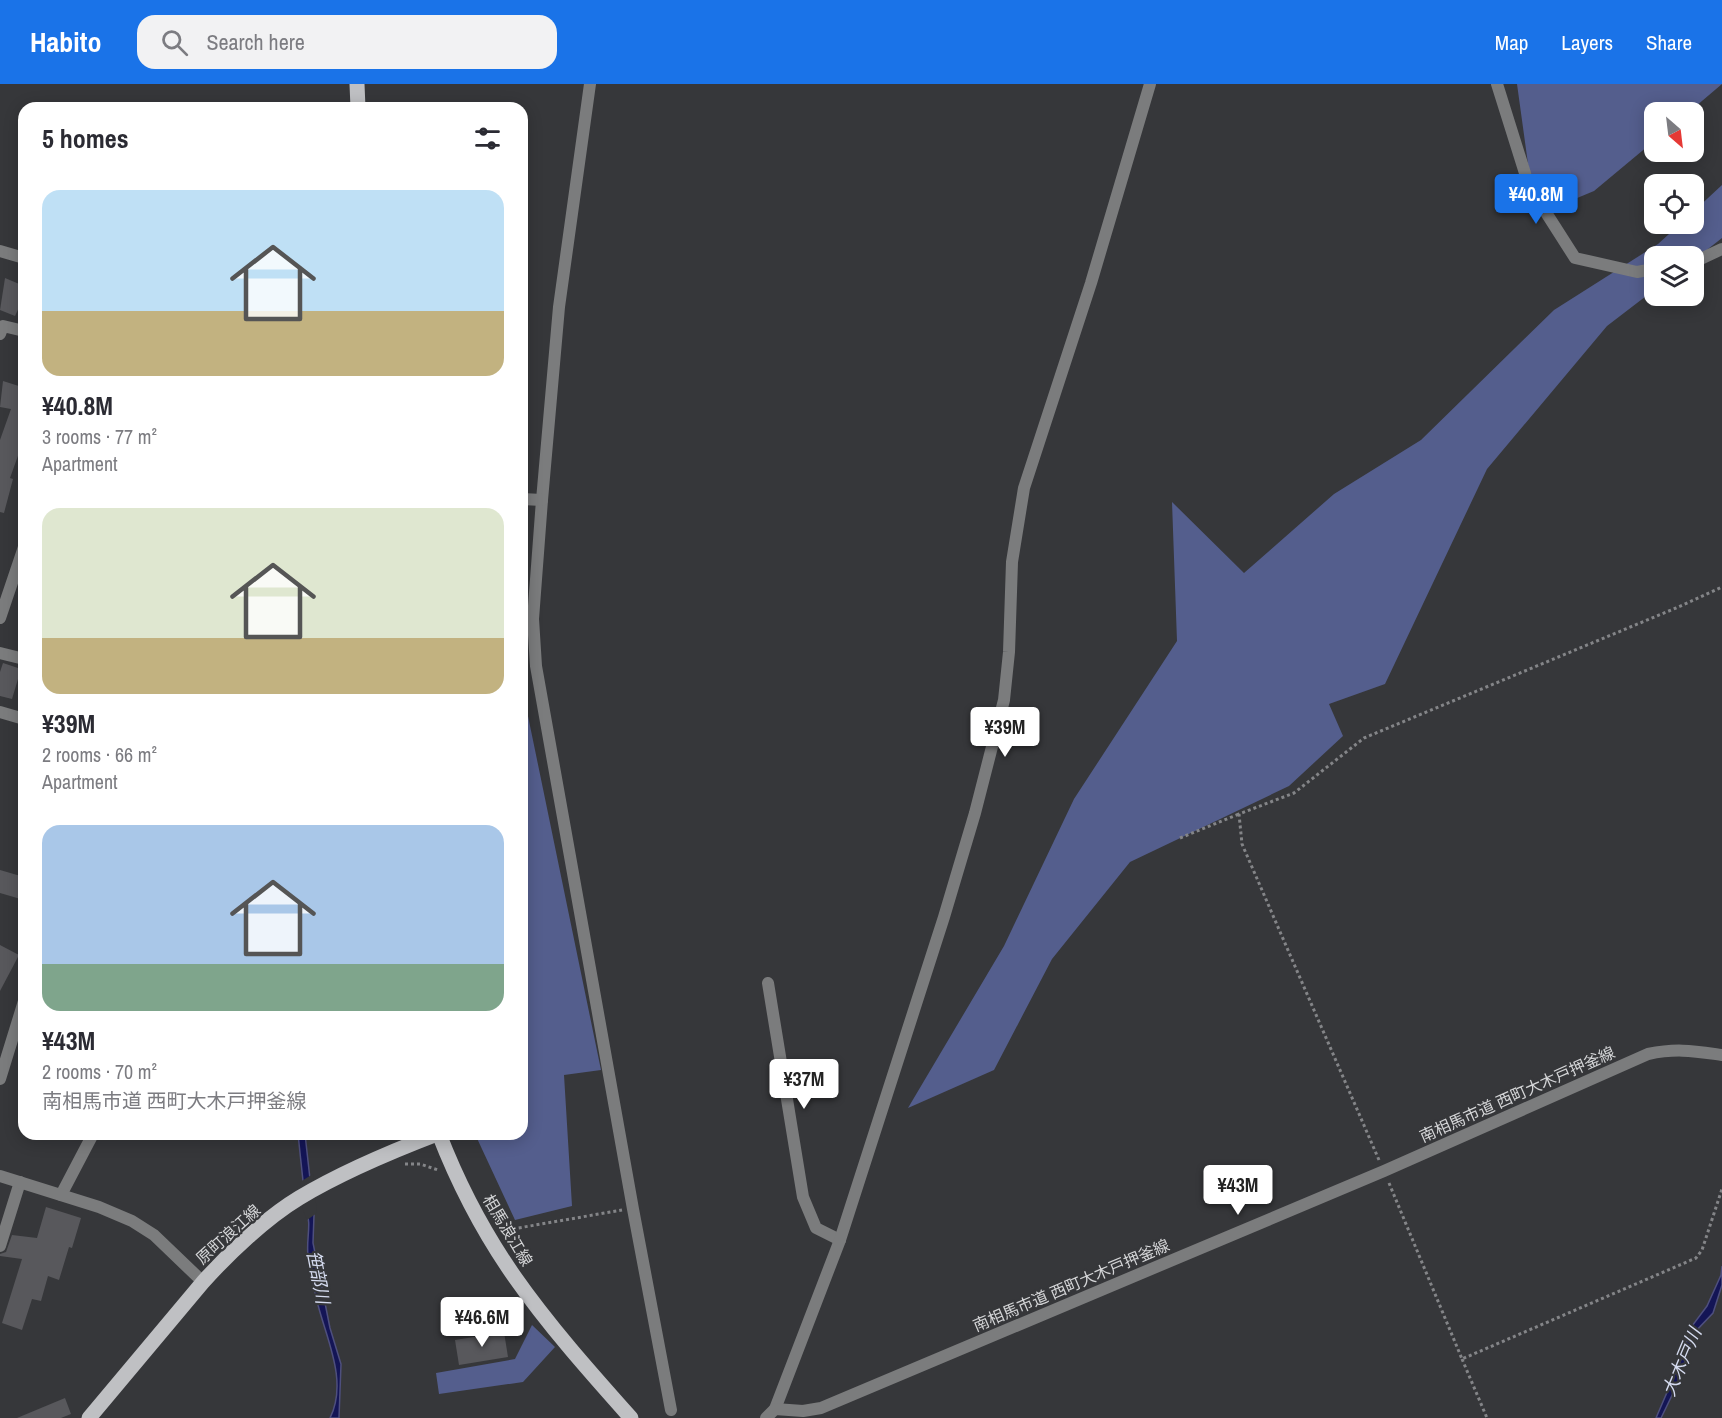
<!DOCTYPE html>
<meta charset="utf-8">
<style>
:root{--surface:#fff;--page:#f2f2f3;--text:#2b2b33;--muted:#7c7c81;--accent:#1a73e8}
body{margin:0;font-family:"Archivo Narrow","Noto Sans JP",sans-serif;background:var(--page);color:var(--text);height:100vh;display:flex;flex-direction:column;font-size:22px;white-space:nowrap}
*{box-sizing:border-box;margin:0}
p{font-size:20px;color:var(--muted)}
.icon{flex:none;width:33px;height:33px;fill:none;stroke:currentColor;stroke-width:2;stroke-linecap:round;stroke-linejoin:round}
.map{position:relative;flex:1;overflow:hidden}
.side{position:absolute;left:18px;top:18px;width:510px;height:1038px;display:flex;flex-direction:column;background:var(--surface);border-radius:18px;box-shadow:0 3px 15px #0003}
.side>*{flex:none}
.needle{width:39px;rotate:152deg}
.buttons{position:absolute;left:1644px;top:18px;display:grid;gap:12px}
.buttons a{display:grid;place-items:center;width:60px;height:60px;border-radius:12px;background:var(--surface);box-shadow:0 3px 15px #0003;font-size:30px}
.price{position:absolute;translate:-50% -51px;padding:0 14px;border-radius:6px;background:#fff;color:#222;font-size:20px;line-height:39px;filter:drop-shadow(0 2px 3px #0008)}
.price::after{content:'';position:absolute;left:50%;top:36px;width:18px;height:14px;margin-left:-9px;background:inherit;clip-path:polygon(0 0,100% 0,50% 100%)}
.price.active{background:var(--accent);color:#fff}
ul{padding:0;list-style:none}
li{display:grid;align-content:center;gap:12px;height:318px;padding:0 24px}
li span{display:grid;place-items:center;height:186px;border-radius:18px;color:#555}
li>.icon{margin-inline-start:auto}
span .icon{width:108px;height:108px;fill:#fffc;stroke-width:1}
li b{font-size:26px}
h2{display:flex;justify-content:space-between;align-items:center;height:72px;padding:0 24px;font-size:26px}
header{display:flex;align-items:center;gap:36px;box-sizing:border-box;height:84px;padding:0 30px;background:var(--accent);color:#fff}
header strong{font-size:28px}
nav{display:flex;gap:33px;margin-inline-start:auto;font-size:21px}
.search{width:420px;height:54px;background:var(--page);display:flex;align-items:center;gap:15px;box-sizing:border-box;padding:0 21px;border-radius:18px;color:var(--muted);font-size:22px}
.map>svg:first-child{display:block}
.green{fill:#545e8d}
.water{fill:#141556;stroke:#4e4f7d;stroke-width:1.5}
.pier{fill:#36373a}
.building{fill:#58585c}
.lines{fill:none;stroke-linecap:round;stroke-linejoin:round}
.path{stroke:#848588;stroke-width:3;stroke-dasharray:3 3;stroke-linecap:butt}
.minor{stroke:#7b7c7d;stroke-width:12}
.tertiary{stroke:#7b7c7d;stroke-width:12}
.primary{stroke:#bfc0c3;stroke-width:15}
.labels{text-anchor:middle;stroke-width:4.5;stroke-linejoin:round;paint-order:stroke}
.street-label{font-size:16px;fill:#d4d5d7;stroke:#36373a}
.water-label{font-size:18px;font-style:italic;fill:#d5dbef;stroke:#36373a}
</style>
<header>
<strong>Habito</strong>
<div class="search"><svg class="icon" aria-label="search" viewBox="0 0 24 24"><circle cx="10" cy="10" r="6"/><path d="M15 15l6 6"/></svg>Search here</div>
<nav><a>Map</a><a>Layers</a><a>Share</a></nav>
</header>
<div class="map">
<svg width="1722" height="1334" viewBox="0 0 1722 1334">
<rect width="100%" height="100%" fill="#36373a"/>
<g class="green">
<polygon points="1517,0 1722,0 1689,28 1654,28 1654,57 1594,107 1558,122 1529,87"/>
<polygon points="1722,101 1722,154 1694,176 1694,172 1654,172 1654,206 1607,242 1487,385 1385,600 1329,620 1343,652 1289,702 1130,778 1052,875 994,986 908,1024 1004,862 1074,715 1177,557 1172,418 1244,489 1334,410 1421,356 1554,226 1658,160 1680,140 1694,140 1694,127"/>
<polygon points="522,603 601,986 564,991 572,1122 515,1136 475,1050 522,1050"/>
<polygon points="532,1241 555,1263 523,1298 439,1310 436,1289 515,1275"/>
</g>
<g class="water">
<path d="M 298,1050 L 305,1050 L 314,1131 L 313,1159 L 330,1244 L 341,1280 L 339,1334 L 330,1334 C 348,1298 327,1256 318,1221 C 314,1205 310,1188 308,1171 C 306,1155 312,1140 306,1125 Z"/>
<polygon points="1722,1182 1722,1201 1713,1229 1695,1248 1677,1301 1661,1334 1656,1334 1680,1278 1692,1242 1707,1222 1721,1191"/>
</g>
<polygon class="pier" points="313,1090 317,1129 307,1136 303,1126 300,1098"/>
<g class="building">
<polygon points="5,194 24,202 24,213 15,232 0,226"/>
<polygon points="3,297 22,303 19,333 24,335 24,355 10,394 13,395 4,429 0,428 0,356 11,325 0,323"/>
<polygon points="3,579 21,585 12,615 0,612 0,588"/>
<polygon points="0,786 24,793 24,816 0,809"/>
<polygon points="0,861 19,871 0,907"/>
<polygon points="46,1123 81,1134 72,1164 69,1163 59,1196 48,1192 41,1217 32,1215 22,1246 2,1239 22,1175 0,1172 0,1170 6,1168 12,1151 37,1154"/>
<polygon points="503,1229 520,1229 517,1247 501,1246"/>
<polygon points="504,1248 508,1273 459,1281 455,1256"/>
<polygon points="65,1314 71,1330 61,1334 17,1334"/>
</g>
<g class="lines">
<g class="path">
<polyline points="1180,754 1239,730"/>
<polyline points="1379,1076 1242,760 1239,730 1294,709 1364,654 1676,524 1722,503"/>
<polyline points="405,1080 420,1080 438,1086"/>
<polyline points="1389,1099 1462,1275 1696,1174 1702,1166 1722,1105"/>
<polyline points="501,1147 622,1126"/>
<polyline points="1462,1275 1487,1334"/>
</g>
<g class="minor">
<polyline points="590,0 559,223 542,416 533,535 536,582 633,1125 671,1326"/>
<polyline points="1497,0 1529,102 1575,174 1637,188 1654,185"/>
<polyline points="1694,178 1722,165"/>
<polyline points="0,250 3,242 24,247"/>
<polyline points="522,415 542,416"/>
<polyline points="0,534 24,463"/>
<polyline points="0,569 24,575"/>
<polyline points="0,628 24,635"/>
<polyline points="768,899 803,1113 816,1144 840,1156"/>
<polyline points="0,995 24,917"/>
<polyline points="61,1111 93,1050"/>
<polyline points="0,1162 20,1098"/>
<polyline points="775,1325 840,1156 944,833 975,729 1004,616 1009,568 1012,478 1024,404 1091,199 1150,0"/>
<path d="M 766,1334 L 775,1325 L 803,1327 L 821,1324 L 1384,1087 L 1648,970 C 1677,964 1693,967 1722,971"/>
</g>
<g class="tertiary">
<polyline points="0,167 24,174"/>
<polyline points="0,1092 99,1123 132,1137 154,1151 203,1198"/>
</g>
<g class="primary">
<polyline points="357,0 358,24"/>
<path d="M 439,1050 C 458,1099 484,1149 514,1192 C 549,1242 590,1288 631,1334"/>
<path d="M 89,1334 L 203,1198 C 229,1169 266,1134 299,1114 C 342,1088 390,1068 437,1050"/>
</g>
</g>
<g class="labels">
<g class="street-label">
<text transform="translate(1517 1010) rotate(-24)" y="6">南相馬市道 西町大木戸押釜線</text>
<text transform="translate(508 1146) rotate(59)" y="6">相馬浪江線</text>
<text transform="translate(228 1150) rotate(-42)" y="6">原町浪江線</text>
<text transform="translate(1071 1201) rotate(-23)" y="6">南相馬市道 西町大木戸押釜線</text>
</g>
<g class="water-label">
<text transform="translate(318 1193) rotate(79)" y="6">笹部川</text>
<text transform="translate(1682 1278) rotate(-67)" y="6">大木戸川</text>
</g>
</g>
</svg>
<div class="buttons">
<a><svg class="needle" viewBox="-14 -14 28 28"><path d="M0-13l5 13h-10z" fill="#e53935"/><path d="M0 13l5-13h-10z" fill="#7c7c81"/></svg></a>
<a><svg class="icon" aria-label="locate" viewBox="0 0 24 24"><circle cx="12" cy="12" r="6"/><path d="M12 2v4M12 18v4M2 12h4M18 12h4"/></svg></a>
<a><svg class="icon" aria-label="layers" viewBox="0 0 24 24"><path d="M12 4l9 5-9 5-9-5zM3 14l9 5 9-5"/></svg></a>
</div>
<b class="price active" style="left:1536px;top:141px">¥40.8M</b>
<b class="price" style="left:1005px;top:674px">¥39M</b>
<b class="price" style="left:804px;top:1026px">¥37M</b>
<b class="price" style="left:1238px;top:1132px">¥43M</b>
<b class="price" style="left:482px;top:1264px">¥46.6M</b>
<section class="side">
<h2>5 homes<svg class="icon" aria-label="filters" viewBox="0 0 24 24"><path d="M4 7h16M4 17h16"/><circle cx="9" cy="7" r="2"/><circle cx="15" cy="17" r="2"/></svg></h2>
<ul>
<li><span style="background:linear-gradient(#bfe0f5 65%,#c2b280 0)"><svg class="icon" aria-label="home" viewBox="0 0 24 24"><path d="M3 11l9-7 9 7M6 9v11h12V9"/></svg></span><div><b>¥40.8M</b><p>3 rooms · 77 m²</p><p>Apartment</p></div></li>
<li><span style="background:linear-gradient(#dfe7d0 70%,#c2b280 0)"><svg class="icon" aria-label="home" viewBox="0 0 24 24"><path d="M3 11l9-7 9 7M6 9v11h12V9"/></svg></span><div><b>¥39M</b><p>2 rooms · 66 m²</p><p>Apartment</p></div></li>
<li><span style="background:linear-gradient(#a9c7e8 75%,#7fa58c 0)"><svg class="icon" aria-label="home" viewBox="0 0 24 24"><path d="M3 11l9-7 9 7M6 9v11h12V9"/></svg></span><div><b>¥43M</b><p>2 rooms · 70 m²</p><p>南相馬市道 西町大木戸押釜線</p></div></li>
</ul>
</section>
</div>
